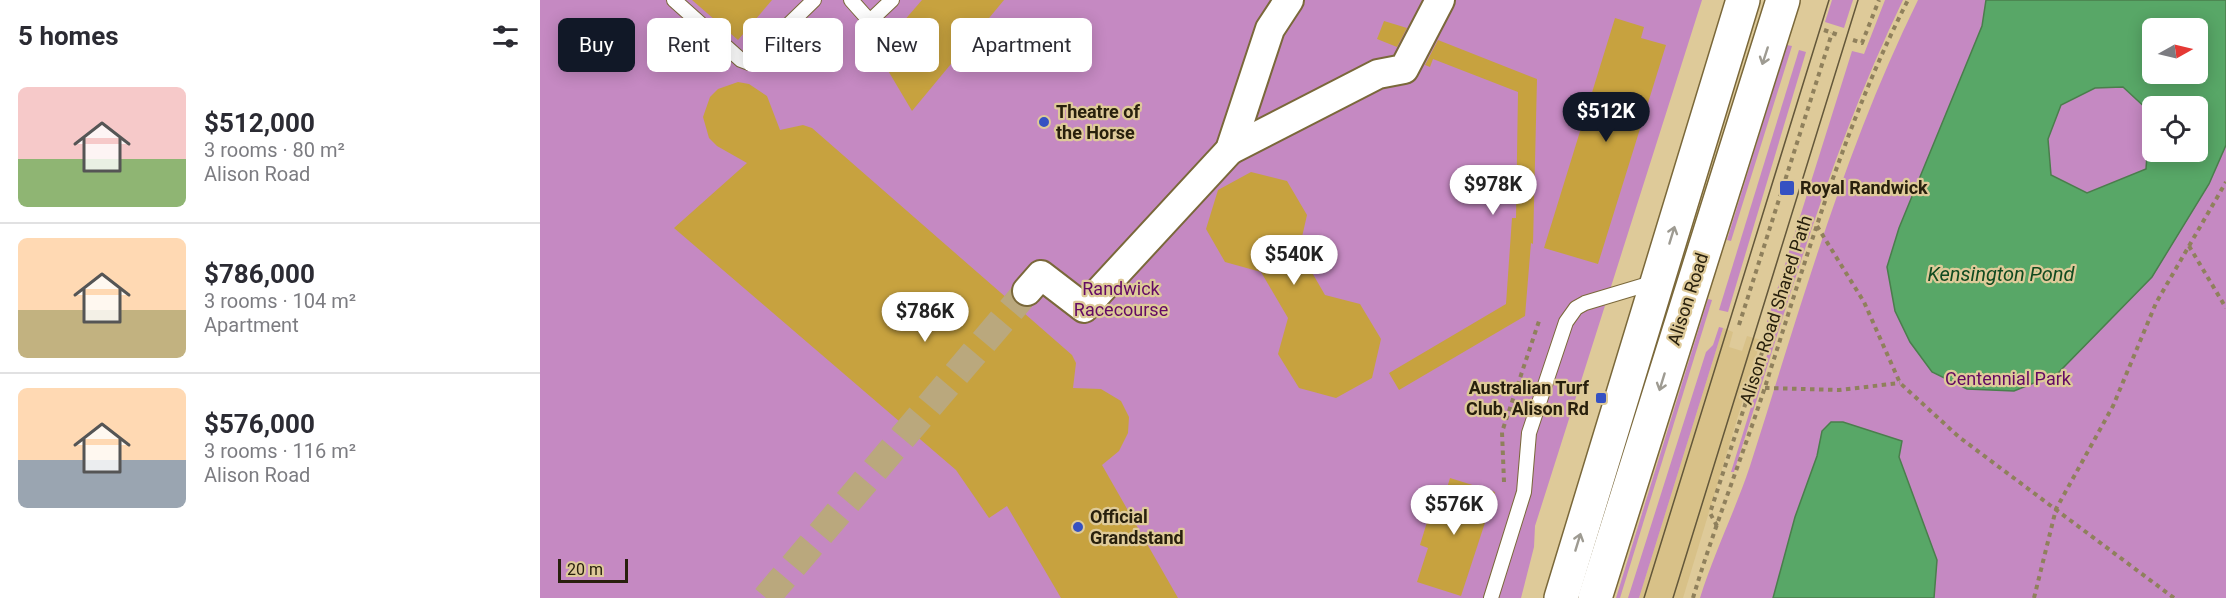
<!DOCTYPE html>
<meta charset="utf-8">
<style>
:root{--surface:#fff;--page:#f2f2f3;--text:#2b2b33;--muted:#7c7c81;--line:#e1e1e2;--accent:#111827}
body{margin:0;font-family:Roboto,sans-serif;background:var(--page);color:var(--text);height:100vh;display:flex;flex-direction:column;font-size:22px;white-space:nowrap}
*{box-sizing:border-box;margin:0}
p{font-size:20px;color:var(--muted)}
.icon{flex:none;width:33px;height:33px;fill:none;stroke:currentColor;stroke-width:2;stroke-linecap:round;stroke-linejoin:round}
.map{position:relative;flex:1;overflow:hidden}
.side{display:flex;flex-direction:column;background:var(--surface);width:540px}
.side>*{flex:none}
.hud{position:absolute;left:18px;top:18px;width:570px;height:54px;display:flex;gap:12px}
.needle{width:39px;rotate:82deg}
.fabs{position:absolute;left:1602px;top:18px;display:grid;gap:12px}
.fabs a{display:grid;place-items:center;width:66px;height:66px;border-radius:9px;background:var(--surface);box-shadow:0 3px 15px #0003;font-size:30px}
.scale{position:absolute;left:18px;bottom:15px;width:70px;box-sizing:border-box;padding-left:6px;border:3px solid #28200d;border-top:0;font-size:16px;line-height:21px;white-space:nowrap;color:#28200d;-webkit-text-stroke:4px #deca99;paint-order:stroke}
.price{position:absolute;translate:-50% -51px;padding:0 14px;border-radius:21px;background:#fff;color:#222;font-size:20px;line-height:39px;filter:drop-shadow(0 2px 3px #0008)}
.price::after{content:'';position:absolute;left:50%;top:36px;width:18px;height:14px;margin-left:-9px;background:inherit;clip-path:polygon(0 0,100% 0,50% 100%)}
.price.active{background:var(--accent);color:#fff}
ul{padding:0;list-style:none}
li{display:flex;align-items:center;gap:18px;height:150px;padding:0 18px}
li+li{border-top:2px solid var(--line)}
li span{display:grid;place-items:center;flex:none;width:168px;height:120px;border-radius:9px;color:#555}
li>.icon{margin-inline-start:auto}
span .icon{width:72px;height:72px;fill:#fffc;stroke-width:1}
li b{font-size:26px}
h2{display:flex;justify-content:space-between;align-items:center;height:72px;padding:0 18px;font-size:26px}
.chip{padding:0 21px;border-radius:9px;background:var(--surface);box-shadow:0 3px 15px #0003;font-size:21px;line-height:54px}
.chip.active{background:var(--accent);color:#fff}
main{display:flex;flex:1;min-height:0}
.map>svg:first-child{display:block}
.built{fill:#d8c188}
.green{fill:#c589c2;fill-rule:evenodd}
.water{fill:#58a767;stroke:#4a7e4c;stroke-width:1.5;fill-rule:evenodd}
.building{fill:#c7a23f}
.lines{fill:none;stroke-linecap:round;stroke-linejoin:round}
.street-tunnel{stroke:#baa87d;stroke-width:28;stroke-dasharray:28 14;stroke-linecap:butt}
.lane-casing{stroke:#7a683a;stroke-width:16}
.street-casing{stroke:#7a683a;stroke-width:32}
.primary-casing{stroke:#7a683a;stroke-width:36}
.path{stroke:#8f805c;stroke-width:4;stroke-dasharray:4.5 4.5;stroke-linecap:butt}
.lane{stroke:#fff;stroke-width:14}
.street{stroke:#fff;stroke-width:28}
.primary{stroke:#fff;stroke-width:33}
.tram{stroke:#63573a;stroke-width:1.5}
.oneway{stroke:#9e9b92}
.poi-dot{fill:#3551c2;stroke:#deca99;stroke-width:2}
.labels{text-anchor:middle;stroke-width:4.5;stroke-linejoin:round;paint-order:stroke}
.poi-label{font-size:18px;font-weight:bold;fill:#28200d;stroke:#deca99;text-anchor:start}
.park-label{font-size:18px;fill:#630963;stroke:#deca99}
.street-label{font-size:18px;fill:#28200d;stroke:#deca99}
.water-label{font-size:20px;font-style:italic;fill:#104a20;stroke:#deca99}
</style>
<main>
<section class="side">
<h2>5 homes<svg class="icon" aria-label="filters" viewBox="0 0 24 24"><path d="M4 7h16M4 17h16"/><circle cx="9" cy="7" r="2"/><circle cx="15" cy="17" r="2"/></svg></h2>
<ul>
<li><span style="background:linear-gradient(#f6c9c9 60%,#8fb573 0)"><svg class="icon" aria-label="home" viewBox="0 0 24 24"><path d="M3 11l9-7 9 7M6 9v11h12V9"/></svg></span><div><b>$512,000</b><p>3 rooms · 80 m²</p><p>Alison Road</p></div></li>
<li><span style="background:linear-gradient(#ffd9b3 60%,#c2b280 0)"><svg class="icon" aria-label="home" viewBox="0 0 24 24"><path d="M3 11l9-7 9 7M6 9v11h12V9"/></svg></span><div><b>$786,000</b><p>3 rooms · 104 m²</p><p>Apartment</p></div></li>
<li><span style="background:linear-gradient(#ffd9b3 60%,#9aa5b1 0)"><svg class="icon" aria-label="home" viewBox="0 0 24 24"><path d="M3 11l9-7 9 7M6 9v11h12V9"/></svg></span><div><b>$576,000</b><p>3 rooms · 116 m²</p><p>Alison Road</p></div></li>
</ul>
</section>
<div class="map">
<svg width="1686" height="598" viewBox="0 0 1686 598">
<rect width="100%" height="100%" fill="#deca99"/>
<polygon class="built" points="1183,328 1193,332 1189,347 1202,351 1207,336 1221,340 1143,598 1099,598"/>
<g class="green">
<polygon points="0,0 1162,0 995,526 994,547 981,598 0,598"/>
<polygon points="1292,0 1313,0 1304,28 1285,22"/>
<path d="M 1345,0 L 1363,0 C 1290,151 1245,313 1194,472 L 1191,472 L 1236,326 L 1227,322 L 1312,51 L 1324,54 Z"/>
<path d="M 1378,0 L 1686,0 L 1686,598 L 1160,598 C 1174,553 1195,511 1210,466 C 1260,309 1305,148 1378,0 ZM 1612,28 L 1658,28 L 1658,74 L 1612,74 ZM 1612,106 L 1658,106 L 1658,152 L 1612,152 Z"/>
<polygon points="1247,45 1252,46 1191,241 1187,240"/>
<polygon points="1259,50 1266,52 1188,312 1179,310"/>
<polygon points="1168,299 1172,300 1080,598 1076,598"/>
<polygon points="1179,327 1183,328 1099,598 1088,598 1166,352 1173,345"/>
</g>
<g class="water">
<path d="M 1446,0 L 1686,0 L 1686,145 L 1669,184 L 1612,277 L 1518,373 L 1474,391 L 1427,389 L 1392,372 L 1370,342 L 1355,311 L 1347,267 L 1359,228 L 1442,26 ZM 1612,28 L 1658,28 L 1658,74 L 1612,74 ZM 1583,87 L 1610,112 L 1606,169 L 1547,193 L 1511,175 L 1508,139 L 1521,105 L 1555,88 ZM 1612,106 L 1658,106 L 1658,152 L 1612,152 Z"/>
<polygon points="1291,422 1303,422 1362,441 1359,457 1397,560 1394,598 1233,598 1255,517 1277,456 1282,431"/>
</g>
<g class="building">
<polygon points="152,0 232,0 198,40"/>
<polygon points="382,0 464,0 372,111 337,52"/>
<polygon points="1075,18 1104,27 1101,38 1126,45 1058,264 1004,248"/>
<polygon points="844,21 867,28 857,47 837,39"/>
<polygon points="898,40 997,79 993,244 991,243 985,316 859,390 849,373 966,304 972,218 976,218 978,92 893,59 890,67 885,65"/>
<polygon points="198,82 209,84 227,96 240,130 263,125 272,128 532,355 536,363 533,388 561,389 581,401 589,417 588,433 579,451 562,465 638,598 521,598 467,506 449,518 416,470 134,228 207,163 177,146 169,138 163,117 170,97 178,89"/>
<polygon points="711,172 747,181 767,215 759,250 785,295 820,304 841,339 832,378 796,398 759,388 738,354 748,318 721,272 685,262 666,229 678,190"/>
<polygon points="910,478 955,492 921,596 877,582 888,548 880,545 891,509 900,512"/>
</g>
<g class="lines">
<polyline class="street-tunnel" points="226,598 487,291"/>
<g class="lane-casing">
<g id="lane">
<polyline points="134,0 201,60 209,63 274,0"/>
<polyline points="311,0 327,18 332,19 352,0"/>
<polyline points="951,598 984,492 989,433 1026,322 1036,308 1045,303 1115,282"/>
</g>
</g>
<g class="street-casing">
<g id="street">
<polyline points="690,150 838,74 864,69 900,0"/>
<polyline points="487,291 501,275 544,308 690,150 730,29 749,0"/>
</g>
</g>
<g class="primary-casing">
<g id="primary">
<polyline points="1021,598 1203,0"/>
<polyline points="1055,598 1243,0"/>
</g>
</g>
<g class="path">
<polyline points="1284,30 1301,36"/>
<polyline points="1313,40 1322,43 1339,0"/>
<polyline points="1277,226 1324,302 1360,383 1419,437 1634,598"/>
<polyline points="1649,246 1686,308"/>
<polyline points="1199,325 1292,33"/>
<polyline points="1225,388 1299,390 1360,383"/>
<polyline points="964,482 962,432 1000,318"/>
<polyline points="1177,526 1170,513 1228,334"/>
<path d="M 1153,598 C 1174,527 1202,458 1225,387 C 1267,257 1305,123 1368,0"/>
<polyline points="1494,598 1516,509 1573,406 1616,303 1686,182"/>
</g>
<use href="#lane" class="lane"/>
<use href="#street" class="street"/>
<use href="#primary" class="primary"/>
<g class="tram">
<polyline points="1104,598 1289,0"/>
<polyline points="1133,598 1318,0"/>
</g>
</g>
<defs><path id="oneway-shaft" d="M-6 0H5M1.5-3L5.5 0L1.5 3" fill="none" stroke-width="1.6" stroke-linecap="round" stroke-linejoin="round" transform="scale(1.5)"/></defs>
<g class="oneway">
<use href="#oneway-shaft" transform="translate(1225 56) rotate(108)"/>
<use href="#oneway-shaft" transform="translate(1132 235) rotate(-73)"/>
<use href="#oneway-shaft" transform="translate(1122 382) rotate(107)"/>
<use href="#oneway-shaft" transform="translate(1038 542) rotate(-73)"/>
</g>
<g class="poi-dot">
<circle cx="504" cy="122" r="6"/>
<rect x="1239" y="180" width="16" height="16" rx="3"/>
<rect x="1055" y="392" width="12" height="12" rx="3"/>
<circle cx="538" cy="527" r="6"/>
</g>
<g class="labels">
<g class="poi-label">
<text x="516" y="118">Theatre of<tspan x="516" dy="21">the Horse</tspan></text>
<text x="1260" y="194">Royal Randwick</text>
<text x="1049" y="394" text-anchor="end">Australian Turf<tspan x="1049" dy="21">Club, Alison Rd</tspan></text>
<text x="550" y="523">Official<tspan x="550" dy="21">Grandstand</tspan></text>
</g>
<g class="park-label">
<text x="581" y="295">Randwick<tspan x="581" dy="21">Racecourse</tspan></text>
<text x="1468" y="385">Centennial Park</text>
</g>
<g class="street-label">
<text transform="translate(1148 299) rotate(-72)" y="6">Alison Road</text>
<text transform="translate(1236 310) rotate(-72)" y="6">Alison Road Shared Path</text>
</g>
<g class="water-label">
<text x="1461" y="281">Kensington Pond</text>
</g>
</g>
</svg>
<div class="fabs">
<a><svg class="needle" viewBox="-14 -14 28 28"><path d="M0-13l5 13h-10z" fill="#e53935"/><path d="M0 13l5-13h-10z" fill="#7c7c81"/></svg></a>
<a><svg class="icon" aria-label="locate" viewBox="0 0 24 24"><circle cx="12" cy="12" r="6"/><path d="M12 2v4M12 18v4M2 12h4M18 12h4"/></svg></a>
</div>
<div class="scale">20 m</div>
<b class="price active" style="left:1066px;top:143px">$512K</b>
<b class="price" style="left:953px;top:216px">$978K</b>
<b class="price" style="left:754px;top:286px">$540K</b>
<b class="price" style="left:385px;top:343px">$786K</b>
<b class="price" style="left:914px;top:536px">$576K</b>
<div class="hud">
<a class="chip active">Buy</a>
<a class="chip">Rent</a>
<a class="chip">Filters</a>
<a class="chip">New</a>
<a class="chip">Apartment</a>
</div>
</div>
</main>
